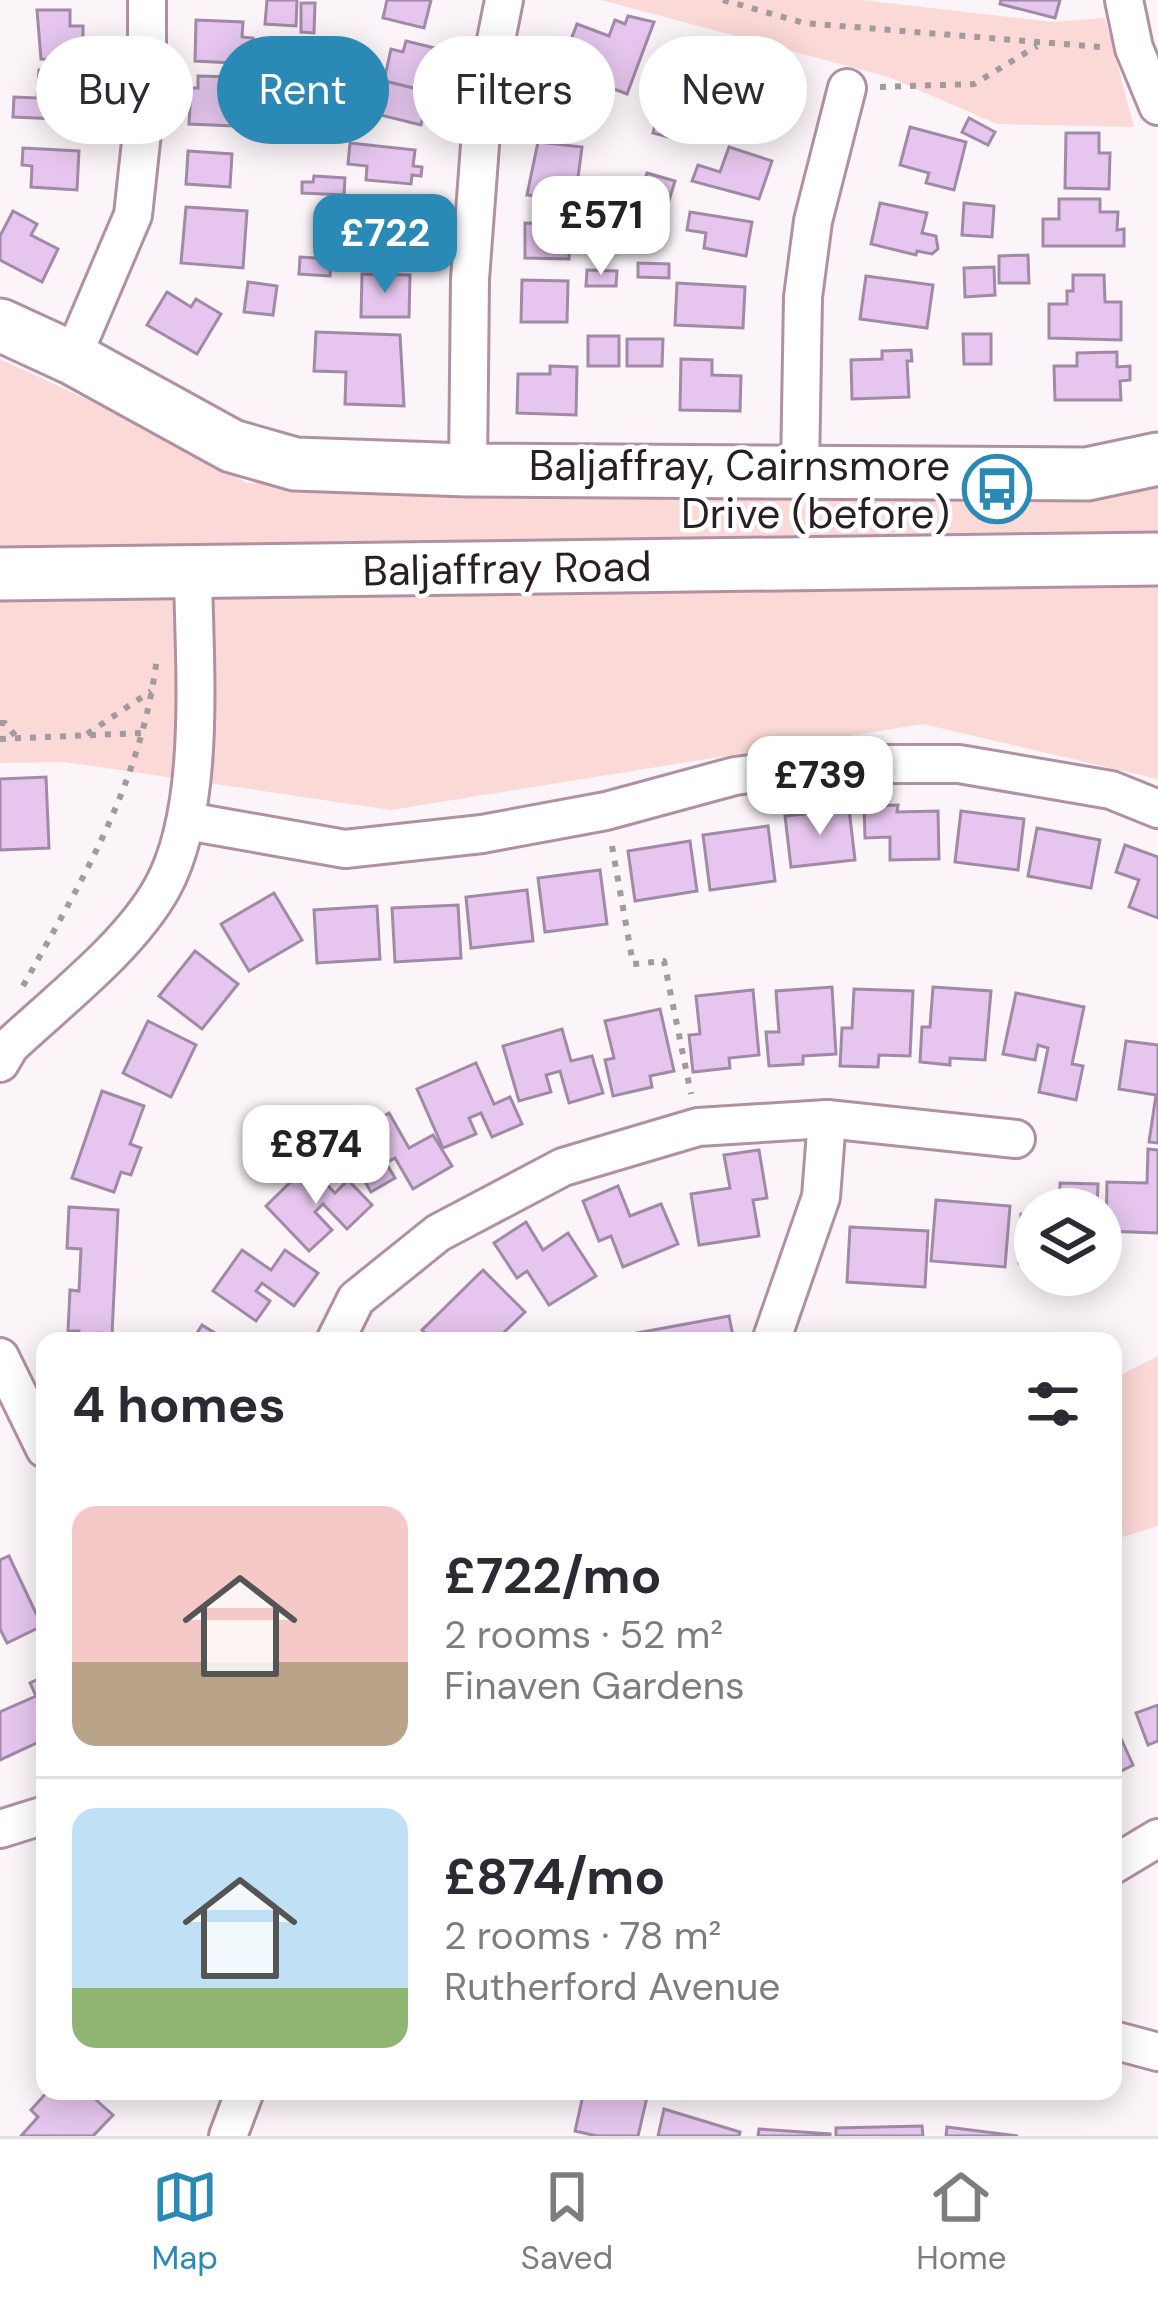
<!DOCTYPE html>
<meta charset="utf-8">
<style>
:root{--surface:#fff;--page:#f2f2f3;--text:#2b2b33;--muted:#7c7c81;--line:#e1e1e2;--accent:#2b8ab5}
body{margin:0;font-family:"DM Sans",sans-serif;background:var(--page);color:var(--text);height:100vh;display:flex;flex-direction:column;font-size:45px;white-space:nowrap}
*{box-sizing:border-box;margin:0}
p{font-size:39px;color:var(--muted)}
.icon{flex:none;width:66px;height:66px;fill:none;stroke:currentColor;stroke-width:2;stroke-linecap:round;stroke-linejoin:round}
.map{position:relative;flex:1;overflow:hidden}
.sheet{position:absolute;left:36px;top:1332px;width:1086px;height:768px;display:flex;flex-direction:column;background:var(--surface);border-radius:24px;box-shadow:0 6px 30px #0003}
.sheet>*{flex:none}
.guide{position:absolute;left:36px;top:36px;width:1086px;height:108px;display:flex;gap:24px}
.buttons{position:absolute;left:1014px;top:1188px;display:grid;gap:24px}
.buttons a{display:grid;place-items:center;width:108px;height:108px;border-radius:50%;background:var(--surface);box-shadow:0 6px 30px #0003;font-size:60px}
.price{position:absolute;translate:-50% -102px;padding:0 27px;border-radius:24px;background:#fff;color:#222;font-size:39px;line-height:78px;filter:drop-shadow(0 3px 6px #0008)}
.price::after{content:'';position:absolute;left:50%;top:72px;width:36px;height:27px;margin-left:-18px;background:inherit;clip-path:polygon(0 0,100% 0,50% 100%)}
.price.active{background:var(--accent);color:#fff}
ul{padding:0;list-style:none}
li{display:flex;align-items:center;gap:36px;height:300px;padding:0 36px}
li+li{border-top:3px solid var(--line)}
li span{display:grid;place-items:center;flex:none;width:336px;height:240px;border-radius:24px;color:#555}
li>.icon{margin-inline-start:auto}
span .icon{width:144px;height:144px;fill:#fffc;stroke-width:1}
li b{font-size:51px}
h2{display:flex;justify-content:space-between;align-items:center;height:144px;padding:0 36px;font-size:51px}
.pill{padding:0 42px;border-radius:54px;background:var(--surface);box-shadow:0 6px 30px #0003;font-size:42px;line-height:108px}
.pill.active{background:var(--accent);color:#fff}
.menu{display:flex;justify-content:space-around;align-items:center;height:168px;border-top:3px solid var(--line);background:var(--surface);font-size:33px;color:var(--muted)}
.menu a{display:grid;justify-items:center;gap:6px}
.menu .active{color:var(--accent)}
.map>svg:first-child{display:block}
.green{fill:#fbd9d6}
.building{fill:#e6c6ee;stroke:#a08aa6;stroke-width:3}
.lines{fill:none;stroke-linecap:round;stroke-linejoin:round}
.street-casing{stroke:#b190a4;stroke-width:42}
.secondary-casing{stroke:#b190a4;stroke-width:57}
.path{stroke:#a39a9f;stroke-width:6;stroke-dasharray:6 9;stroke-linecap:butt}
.street{stroke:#fff;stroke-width:36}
.secondary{stroke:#fff;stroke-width:51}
.labels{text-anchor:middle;stroke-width:9;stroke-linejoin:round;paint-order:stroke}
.poi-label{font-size:42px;fill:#2a1e25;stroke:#fff;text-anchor:end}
.street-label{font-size:42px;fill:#2a1e25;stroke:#fff}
</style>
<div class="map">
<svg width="1158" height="2136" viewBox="0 0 1158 2136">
<rect width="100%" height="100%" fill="#fbf4f8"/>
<g class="green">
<polygon points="601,0 861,0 1052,22 1105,18 1134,127 997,124 889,77"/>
<polygon points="0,359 187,446 246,483 1050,498 1158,451 1158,779 923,724 391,810 65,762 0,763"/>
<polygon points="1158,1356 1158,1526 1113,1540 1113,1379"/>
</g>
<g class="building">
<polygon points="267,0 297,0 296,26 265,24"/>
<polygon points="387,0 431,0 424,28 383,18"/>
<polygon points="1001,0 1060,0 1055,18 1000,4"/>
<polygon points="301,3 315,3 314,33 301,32"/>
<polygon points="37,10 70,10 70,26 83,26 83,60 41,59"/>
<polygon points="628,16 654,22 627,94 590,80 592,74 562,63 577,24 609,36 615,20 625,24"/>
<polygon points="196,20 243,22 242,37 253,38 252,64 195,61"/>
<polygon points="406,41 435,48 432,58 437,60 430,92 384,81 391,49 403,52"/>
<polygon points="734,53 763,62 759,76 775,81 762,123 716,108"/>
<polygon points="39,70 83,73 81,120 13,117 14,97 37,98"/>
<polygon points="198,76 236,77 234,126 189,124 191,88 198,88"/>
<polygon points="384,81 430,92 421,125 376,114"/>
<polygon points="567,82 601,92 596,110 587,108 578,139 534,127 544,93 563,98"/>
<polygon points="316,96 346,102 342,120 312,114"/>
<polygon points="660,105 691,113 683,141 653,133"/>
<polygon points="969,118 995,132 988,145 962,132"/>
<polygon points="910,127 966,142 954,190 926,183 929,173 900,165"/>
<polygon points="1066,133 1099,133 1099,153 1110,153 1109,189 1065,188"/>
<polygon points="538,142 582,147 575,200 527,195"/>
<polygon points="350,143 415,150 413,166 422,167 421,176 412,175 411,184 366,180 367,166 348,164"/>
<polygon points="729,147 772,161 759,199 692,181 698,165 720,172"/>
<polygon points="23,148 79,151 77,190 31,187 32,166 22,165"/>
<polygon points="188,151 232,154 230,187 186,184"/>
<polygon points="647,173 675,181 667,207 639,199"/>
<polygon points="314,176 345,178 344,195 302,193 302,182 313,182"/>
<polygon points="367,199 402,201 401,213 412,213 410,248 346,246 347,215 367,215"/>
<polygon points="1059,199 1100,199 1100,212 1118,212 1117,230 1124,229 1124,246 1043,246 1043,219 1059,219"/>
<polygon points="880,203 927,213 922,233 936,236 938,249 932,254 917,251 916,255 871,244"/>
<polygon points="964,203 994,206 992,237 962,235"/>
<polygon points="186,207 247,211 243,268 181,263"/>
<polygon points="13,211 37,224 31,235 58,249 42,282 0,260 0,236"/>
<polygon points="690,212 752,222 746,256 704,248 706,233 687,230"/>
<polygon points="585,213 614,214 613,228 585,227"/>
<polygon points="525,223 569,224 569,259 525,258"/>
<polygon points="1028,255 1029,283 999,283 999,256"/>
<polygon points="300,257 331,259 330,276 299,274"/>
<polygon points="638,263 669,264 669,278 638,277"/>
<polygon points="994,267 995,295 965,297 964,268"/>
<polygon points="587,270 617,271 616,286 586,286"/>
<polygon points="362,274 410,275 409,317 361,317"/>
<polygon points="1073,275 1104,275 1105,302 1121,302 1121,340 1049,338 1049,304 1067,304 1067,291 1073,291"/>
<polygon points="866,276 933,285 927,328 860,319"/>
<polygon points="522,280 568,281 567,322 521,322"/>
<polygon points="248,282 277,286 273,315 244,312"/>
<polygon points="677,283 745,287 743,328 675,325"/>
<polygon points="167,292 191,307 196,299 221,314 197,354 147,325"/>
<polygon points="316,332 400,335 404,406 345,404 346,372 314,371"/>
<polygon points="963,334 991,334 991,364 964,364"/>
<rect x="588" y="336" width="31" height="30"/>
<polygon points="627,339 663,339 662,366 627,366"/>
<polygon points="911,350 912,361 907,361 909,397 852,399 851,360 882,359 882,351"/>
<polygon points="1117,352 1117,367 1130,366 1130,380 1120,381 1121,400 1055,400 1054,366 1077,366 1077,353"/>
<polygon points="681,359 712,360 712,375 741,376 740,411 680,410"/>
<polygon points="550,366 577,367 576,415 517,413 518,374 550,374"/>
<polygon points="46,777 49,848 0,850 0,779"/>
<polygon points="898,805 897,812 938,811 939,859 890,860 890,837 865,838 864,806"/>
<polygon points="849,809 855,860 791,867 785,816"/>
<polygon points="961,811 1024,819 1018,870 955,862"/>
<polygon points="768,826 775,881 710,890 703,835"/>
<polygon points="1037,828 1100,840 1091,888 1028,876"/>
<polygon points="690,841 697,891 635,901 628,851"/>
<polygon points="1125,845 1158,857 1158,918 1129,907 1139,880 1116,872"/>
<polygon points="600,870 607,924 545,932 538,878"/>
<polygon points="527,890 533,941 471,948 466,897"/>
<polygon points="274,893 302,940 249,971 221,924"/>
<polygon points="458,905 461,958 395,962 392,908"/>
<polygon points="377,906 380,959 317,963 314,910"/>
<polygon points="195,951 238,984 202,1029 159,996"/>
<polygon points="832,987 836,1054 803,1056 803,1064 769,1066 766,1032 779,1032 776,991"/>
<polygon points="933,987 991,991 985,1060 950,1058 950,1065 920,1062 922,1027 930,1027"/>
<polygon points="854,989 913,991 910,1056 879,1055 878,1067 840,1066 842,1028 852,1028"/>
<polygon points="753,990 759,1055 729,1058 730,1068 693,1072 689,1035 700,1034 696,996"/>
<polygon points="1016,993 1084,1007 1072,1064 1083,1066 1076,1100 1039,1092 1048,1048 1038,1045 1035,1060 1003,1054"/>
<polygon points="660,1009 674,1071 650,1076 652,1087 613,1096 605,1060 614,1058 605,1021"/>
<polygon points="148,1021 196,1045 171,1097 123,1073"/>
<polygon points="562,1029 571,1061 592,1056 603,1093 569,1103 560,1071 546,1075 551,1092 519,1101 503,1046"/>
<polygon points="1126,1041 1158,1045 1158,1143 1149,1142 1156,1095 1119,1089"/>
<polygon points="476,1063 494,1104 510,1097 522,1124 492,1137 481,1113 469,1118 476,1134 443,1148 417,1089"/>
<polygon points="102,1091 144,1106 130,1144 141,1148 131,1175 121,1172 114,1192 72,1178"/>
<polygon points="389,1113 409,1148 433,1135 452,1166 413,1189 395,1158 386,1163 395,1178 371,1192 341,1141"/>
<polygon points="1148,1149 1158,1150 1158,1233 1106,1231 1107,1182 1147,1183"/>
<polygon points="759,1150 767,1198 753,1200 759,1236 699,1245 691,1194 730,1188 724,1155"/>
<polygon points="308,1165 335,1193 348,1180 372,1205 347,1229 323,1204 315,1212 332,1230 309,1251 266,1206"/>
<polygon points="1060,1183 1098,1184 1097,1209 1059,1209"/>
<polygon points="618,1186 630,1216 661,1204 678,1244 623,1267 611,1236 599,1241 583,1201"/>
<polygon points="936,1200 1010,1206 1005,1267 931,1261"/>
<polygon points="69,1207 118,1210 112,1334 99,1333 98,1341 78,1341 79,1331 68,1331 70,1290 79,1291 81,1249 67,1248"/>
<polygon points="1021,1214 1035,1215 1035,1264 1019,1263"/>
<polygon points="526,1222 543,1250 568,1233 596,1276 549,1305 527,1271 517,1278 494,1243"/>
<polygon points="850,1227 928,1231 925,1287 847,1282"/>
<polygon points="242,1250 271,1270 285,1250 318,1273 294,1306 262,1283 256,1291 270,1301 256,1321 213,1291"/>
<polygon points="483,1270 525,1312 495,1341 433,1341 422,1330"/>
<polygon points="729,1316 734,1341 638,1341 637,1333"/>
<polygon points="202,1325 228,1341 192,1341"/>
<polygon points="9,1556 42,1626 7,1643 0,1629 0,1560"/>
<polygon points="45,1676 45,1739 0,1760 0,1712 36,1696 30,1683"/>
<polygon points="1158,1705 1158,1741 1148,1745 1136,1713"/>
<polygon points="1113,1721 1133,1765 1113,1775"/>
<polygon points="48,2091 86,2091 113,2115 93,2136 21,2136 38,2117 31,2110"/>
<polygon points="584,2091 622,2091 647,2097 638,2136 597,2136 575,2131"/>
<polygon points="664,2109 740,2132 739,2136 658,2136"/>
<polygon points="922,2126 923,2136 836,2136 836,2128"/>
<polygon points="947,2127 1018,2136 946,2136"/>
<polygon points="759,2129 830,2134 830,2136 758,2136"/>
</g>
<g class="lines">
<g class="street-casing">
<g id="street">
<polyline points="1124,0 1134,48 1158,106"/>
<polyline points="72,358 133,215 147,87 147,0"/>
<polyline points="800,469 803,297 813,221 847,88"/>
<polyline points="468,470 470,279 483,105 504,0"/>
<polyline points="187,821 345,849 482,834 606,811 735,776 823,764 959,764 1111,790 1158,809"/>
<path d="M 0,1063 L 10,1046 C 59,1000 129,947 162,888 C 207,807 194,664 193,572"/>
<polyline points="335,1341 356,1299 438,1233 563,1167 698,1127 827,1119 1016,1139"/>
<polyline points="771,1341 821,1197 827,1119"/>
<polyline points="0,1357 45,1449"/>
<polyline points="0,1829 45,1815"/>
<polyline points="1113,1865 1158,1838"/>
<polyline points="1113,2040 1158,2052"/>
<polyline points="228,2136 245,2091"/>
</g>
</g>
<g class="secondary-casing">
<g id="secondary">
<polyline points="0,325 72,358 232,446 295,464 468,470 1087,474 1158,459"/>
<polyline points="0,574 1158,559"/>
</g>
</g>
<g class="path">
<polyline points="723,0 804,23 1100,47"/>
<polyline points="880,87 974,84 1037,46"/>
<polyline points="0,723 5,723 17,738"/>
<polyline points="87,734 151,691"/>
<polyline points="0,739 143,733"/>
<polyline points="612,846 633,964 664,961 691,1094"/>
<path d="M 23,986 C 83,879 142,781 157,657"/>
</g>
<use href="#street" class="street"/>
<use href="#secondary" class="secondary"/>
</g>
<defs>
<g id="bus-ring" transform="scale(3.45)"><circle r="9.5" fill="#fff" stroke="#2b8ab5" stroke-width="1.5"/><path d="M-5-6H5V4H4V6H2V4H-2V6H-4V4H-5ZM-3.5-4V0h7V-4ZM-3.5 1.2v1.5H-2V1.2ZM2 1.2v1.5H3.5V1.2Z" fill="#2b8ab5"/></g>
</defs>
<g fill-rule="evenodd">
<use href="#bus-ring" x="997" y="489"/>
</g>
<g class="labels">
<g class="poi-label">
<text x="950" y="480">Baljaffray, Cairnsmore<tspan x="950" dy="48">Drive (before)</tspan></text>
</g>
<g class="street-label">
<text transform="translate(507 568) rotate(-1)" y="15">Baljaffray Road</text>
</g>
</g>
</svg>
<div class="buttons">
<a><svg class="icon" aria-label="layers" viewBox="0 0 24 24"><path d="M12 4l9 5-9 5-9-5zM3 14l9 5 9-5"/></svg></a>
</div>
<b class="price" style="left:601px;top:278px">£571</b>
<b class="price active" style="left:385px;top:296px">£722</b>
<b class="price" style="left:820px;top:838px">£739</b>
<b class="price" style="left:316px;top:1207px">£874</b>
<div class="guide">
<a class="pill">Buy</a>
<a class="pill active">Rent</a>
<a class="pill">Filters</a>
<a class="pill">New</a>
</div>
<section class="sheet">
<h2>4 homes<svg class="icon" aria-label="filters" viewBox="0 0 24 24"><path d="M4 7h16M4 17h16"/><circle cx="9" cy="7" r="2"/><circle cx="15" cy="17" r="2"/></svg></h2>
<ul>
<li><span style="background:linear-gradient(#f6c9c9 65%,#b9a48a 0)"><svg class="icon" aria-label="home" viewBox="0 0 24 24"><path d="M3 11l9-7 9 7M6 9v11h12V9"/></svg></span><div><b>£722/mo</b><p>2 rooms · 52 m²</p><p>Finaven Gardens</p></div></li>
<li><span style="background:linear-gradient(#bfe0f5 75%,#8fb573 0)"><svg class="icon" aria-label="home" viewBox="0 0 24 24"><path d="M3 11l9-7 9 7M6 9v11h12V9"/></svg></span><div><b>£874/mo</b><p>2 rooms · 78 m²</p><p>Rutherford Avenue</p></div></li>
</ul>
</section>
</div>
<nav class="menu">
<a class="active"><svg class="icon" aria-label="map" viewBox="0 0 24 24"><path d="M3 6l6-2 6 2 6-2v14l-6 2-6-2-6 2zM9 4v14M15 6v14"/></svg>Map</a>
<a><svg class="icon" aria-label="saved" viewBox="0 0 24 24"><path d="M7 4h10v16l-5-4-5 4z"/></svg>Saved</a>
<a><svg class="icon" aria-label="home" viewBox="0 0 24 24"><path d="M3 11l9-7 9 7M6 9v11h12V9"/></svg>Home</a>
</nav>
